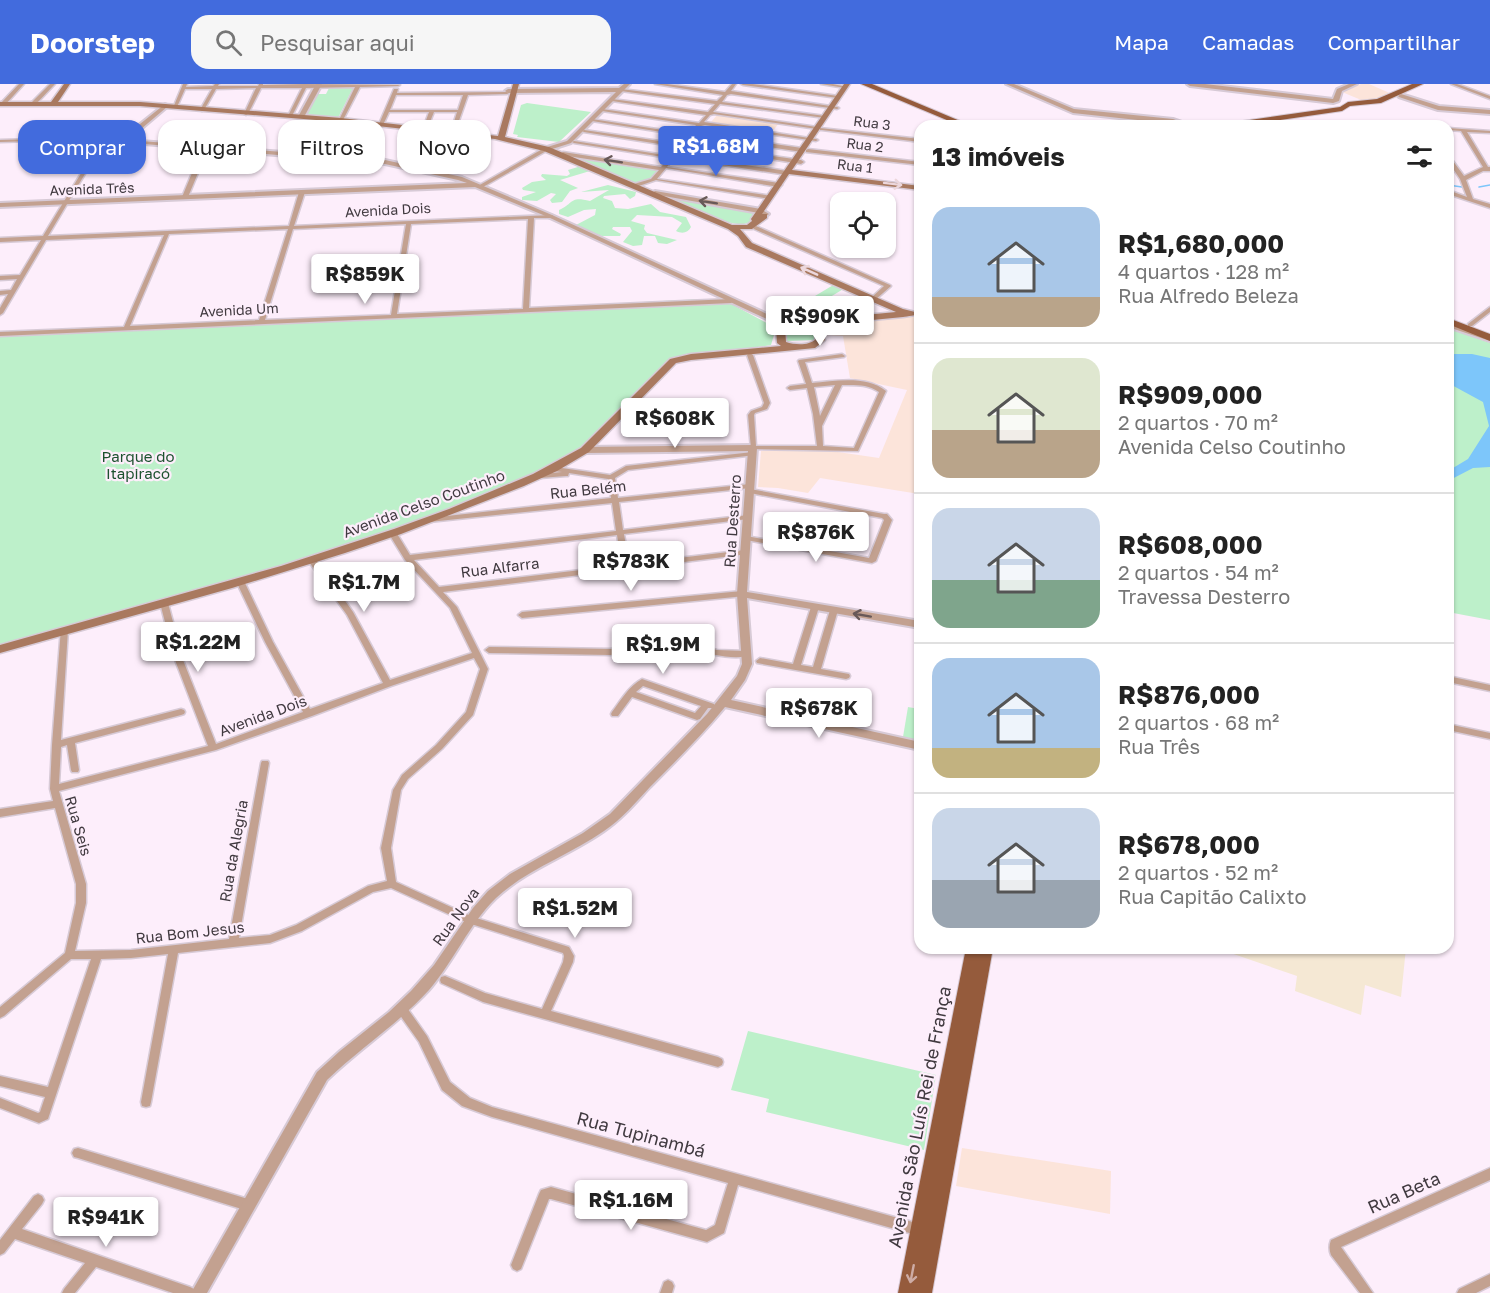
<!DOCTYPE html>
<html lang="pt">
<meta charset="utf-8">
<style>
:root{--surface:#fff;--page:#f6f6f6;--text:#222;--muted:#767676;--line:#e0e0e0;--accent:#426bdd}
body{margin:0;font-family:"Golos Text",sans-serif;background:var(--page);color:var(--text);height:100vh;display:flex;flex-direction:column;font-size:22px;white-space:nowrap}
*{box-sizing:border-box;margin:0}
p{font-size:20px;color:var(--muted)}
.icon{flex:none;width:33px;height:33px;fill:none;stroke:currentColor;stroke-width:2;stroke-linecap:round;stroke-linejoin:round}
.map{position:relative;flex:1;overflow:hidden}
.side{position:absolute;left:914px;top:36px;width:540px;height:834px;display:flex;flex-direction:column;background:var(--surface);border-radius:18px;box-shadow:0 2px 4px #0004}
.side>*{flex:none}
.hud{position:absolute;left:18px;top:36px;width:570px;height:54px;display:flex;gap:12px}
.controls{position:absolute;left:830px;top:108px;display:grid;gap:12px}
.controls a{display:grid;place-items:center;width:66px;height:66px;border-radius:12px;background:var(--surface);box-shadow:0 2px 4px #0004;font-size:30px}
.price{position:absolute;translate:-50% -51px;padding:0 14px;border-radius:6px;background:#fff;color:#222;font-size:20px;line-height:39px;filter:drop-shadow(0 2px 3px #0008)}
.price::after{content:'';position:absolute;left:50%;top:36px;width:18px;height:14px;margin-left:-9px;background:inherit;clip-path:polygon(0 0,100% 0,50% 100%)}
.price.on{background:var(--accent);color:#fff}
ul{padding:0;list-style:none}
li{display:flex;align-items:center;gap:18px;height:150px;padding:0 18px}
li+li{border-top:2px solid var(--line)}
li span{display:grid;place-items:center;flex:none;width:168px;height:120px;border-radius:18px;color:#555}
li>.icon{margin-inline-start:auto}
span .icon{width:72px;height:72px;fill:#fffc;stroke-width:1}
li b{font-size:26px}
h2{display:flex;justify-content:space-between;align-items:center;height:72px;padding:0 18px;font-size:26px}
.pill{padding:0 21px;border-radius:18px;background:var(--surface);box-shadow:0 2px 4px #0004;font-size:21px;line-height:54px}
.pill.on{background:var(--accent);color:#fff}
header{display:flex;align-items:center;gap:36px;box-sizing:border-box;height:84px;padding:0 30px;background:var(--accent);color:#fff}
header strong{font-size:28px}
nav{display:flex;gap:33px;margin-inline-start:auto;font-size:21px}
.search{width:420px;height:54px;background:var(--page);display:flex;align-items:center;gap:15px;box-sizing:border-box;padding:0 21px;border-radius:18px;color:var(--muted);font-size:22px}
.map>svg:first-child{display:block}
.education{fill:#fce4da}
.medical{fill:#f5e8d4}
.green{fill:#bdf0ca}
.water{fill:#7dc6fa}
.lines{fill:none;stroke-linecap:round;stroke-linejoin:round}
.stream{stroke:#7dc6fa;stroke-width:1.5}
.minor-casing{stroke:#d7cad6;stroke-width:3}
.tertiary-casing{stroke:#d7cad6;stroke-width:4}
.secondary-casing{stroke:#d7cad6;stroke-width:3}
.primary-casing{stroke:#d7cad6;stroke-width:2}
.minor{fill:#c3a190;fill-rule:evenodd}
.tertiary{fill:#c3a190;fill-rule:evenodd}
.secondary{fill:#a9795f;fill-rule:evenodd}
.primary{fill:#955b3c;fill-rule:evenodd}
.oneway{stroke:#685958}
.oneway2{stroke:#ecd7dc}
.oneway3{stroke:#ceaca5}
.labels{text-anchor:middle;stroke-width:4.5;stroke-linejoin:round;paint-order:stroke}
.far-street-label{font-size:14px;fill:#413a40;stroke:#fdeefb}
.park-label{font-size:15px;fill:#1c512f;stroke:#fdeefb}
.street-label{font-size:15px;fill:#413a40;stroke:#fdeefb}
.near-street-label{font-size:18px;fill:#413a40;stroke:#fdeefb}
</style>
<header>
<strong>Doorstep</strong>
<div class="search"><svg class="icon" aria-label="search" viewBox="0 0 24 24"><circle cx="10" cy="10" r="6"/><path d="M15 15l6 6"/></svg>Pesquisar aqui</div>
<nav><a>Mapa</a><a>Camadas</a><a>Compartilhar</a></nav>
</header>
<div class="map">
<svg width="1490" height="1209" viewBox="0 0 1490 1209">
<rect width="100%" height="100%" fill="#fdeefb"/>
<g class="education">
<polygon points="1361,0 1369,0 1392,10 1366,18 1342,8"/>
<polygon points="718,30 779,39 772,48 711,38"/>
<polygon points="917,232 919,235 919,410 820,394 808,409 778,404 758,403 761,367 831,367 879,374 907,306 850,294 843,252 827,251 822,240"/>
<polygon points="962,1064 1111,1087 1110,1130 956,1102"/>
</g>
<polygon class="medical" points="1216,864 1406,864 1401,913 1365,901 1361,931 1295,907 1297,892"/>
<g class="green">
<polygon points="330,2 354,2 338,34 303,32 315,10 326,10"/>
<polygon points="527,19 591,28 559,58 517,53 518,51 513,50 521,21"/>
<polygon points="572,72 651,85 660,86 652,97 633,99"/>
<polygon points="581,82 590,85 590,87 560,96 578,104 570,107 562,118 552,119 550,116 556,110 551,109 537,117 522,116 522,113 536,108 523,106 522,104 532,98 546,96 541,92 542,90 567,92 570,90 568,86"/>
<path d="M 608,101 L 636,108 L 635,112 L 630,115 L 625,110 L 604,112 L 603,114 L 612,117 L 615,124 L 628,125 L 651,120 L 660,128 L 686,133 L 691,143 C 688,149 682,150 676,147 L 682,139 L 672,133 L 637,131 L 631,137 L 645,141 L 644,145 L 647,149 L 677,156 L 667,160 L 658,159 L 655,152 L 644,152 L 642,161 L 633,162 L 623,158 L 632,147 L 630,143 L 613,143 L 612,145 L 621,150 L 620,152 L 602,152 L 578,143 L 576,141 L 595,131 L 596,125 L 584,126 L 568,133 L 559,130 L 559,126 C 575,119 569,112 590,117 L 609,106 L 581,108 Z"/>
<path d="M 671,114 L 757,127 C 754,134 752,138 744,140 C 732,143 678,121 671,114 Z"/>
<polygon points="835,200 845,204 789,238 780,233"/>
<polygon points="701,215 722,215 776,244 771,261 677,276 585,366 540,392 313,474 0,563 0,251"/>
<polygon points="811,241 816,253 815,256 787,257 786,245"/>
<polygon points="1448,244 1490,259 1490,536 1448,528"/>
<polygon points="908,623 919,625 919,657 903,653"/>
<polygon points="748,947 936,991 924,1066 766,1028 769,1015 731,1006"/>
</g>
<polygon class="water" points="1448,270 1472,270 1490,274 1490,383 1473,384 1448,397 1448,387 1468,375 1489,342 1483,318 1448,299"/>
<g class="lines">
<g class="stream">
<polyline points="1448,101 1462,103"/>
<polyline points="1479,103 1490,101"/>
</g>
<g class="minor-casing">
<g id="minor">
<polygon points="19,0 24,0 5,21 1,21 1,19"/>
<polygon points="50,0 55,0 36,20 32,20 32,18"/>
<polygon points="183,0 187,0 186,3 213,2 215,0 219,0 218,2 258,2 259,0 263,0 263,1 304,0 400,1 398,2 360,3 343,36 341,37 339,36 355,3 306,4 292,32 290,33 288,32 302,4 261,4 248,30 246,31 244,30 256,4 216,5 204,26 202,27 200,26 212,5 185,5 177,23 173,24"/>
<polygon points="655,0 667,0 725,8 732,0 736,0 731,7 837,23 839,24 837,25 731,10 727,11 722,18 825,32 827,33 825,34 720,20 713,28 817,43 819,44 817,45 714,30 710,31 704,38 816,55 818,56 816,57 705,41 701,42 696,49 802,64 805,66 802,68 697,52 697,53 692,53 686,60 801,76 804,78 801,80 685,61 677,71 787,87 790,89 787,91 678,74 673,75 667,83 779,99 782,101 779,103 666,84 657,95 772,112 772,114 770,115 656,96 636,103 633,101 634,100 651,95 659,86 561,71 560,70 563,68 661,83 669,74 574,59 572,58 574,57 671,72 678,63 584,48 582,47 584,46 680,60 687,52 592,37 590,36 592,35 689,50 696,41 602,27 600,26 602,25 699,39 706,31 612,17 610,16 612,15 708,28 715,20 621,7 619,6 621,5 717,17 723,11"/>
<polygon points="741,0 753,0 838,12 840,13 838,14 743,1"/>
<polygon points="821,0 833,0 847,3 845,4"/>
<polygon points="1451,0 1457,0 1490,12 1490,15"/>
<path d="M 394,5 L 398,5 L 397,9 L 507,8 L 509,9 L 507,10 L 468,11 L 455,48 L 453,49 L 451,48 L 457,28 L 434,28 L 427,45 L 425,46 L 423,45 L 429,28 L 389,28 L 383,41 L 379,41 L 379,40 ZM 396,11 L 463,11 L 458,26 L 390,26 Z"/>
<polygon points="1033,38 1044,41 1044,42 1033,41 1024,42"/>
<polygon points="820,44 920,55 920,58 822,46 820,46"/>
<polygon points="1448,44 1490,47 1490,49 1467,48 1488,83 1490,83 1490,87 1483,87 1466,96 1473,115 1490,120 1490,124 1448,110 1448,106 1467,113 1460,95 1448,77 1448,73 1450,73 1464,92 1483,83 1461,47 1448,46"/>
<polygon points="445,46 449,47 413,74 409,74 409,72"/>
<path d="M 67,54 L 122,56 L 124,57 L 122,58 L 104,58 L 48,152 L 289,142 L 299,108 L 302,106 L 305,108 L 294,142 L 552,131 L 553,132 L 550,134 L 534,134 L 529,224 L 731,215 L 734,217 L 731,219 L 0,252 L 0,248 L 124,243 L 164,151 L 46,156 L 3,229 L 0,231 L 0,224 L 8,210 L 0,211 L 0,207 L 11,206 L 17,195 L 0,196 L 0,192 L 20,191 L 41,156 L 0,158 L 0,154 L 43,152 L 100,58 L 67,56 L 0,58 L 0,56 ZM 528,135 L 523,225 L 397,230 L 411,140 ZM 406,140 L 391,231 L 265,236 L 293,145 ZM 288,145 L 259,236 L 130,242 L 169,150 Z"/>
<polygon points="205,63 208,65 188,113 183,114 182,113 202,65"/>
<polygon points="546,63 549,65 548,66 483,103 478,102"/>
<polygon points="808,65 920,78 920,81 806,68 806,66"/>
<polygon points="756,142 890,201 891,202 875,216 871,216 871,214 884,202 754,145 753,144"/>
<polygon points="1490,223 1490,228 1472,242 1468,242 1468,240"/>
<path d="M 750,269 L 753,271 L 770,319 L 767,325 L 755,329 L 754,331 L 756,362 L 817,362 L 813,330 L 807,304 L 790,306 L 787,304 L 790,302 L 806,300 L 798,277 L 799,276 L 842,270 L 845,272 L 844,273 L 805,278 L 812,299 C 835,297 867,291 886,307 L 858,367 L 751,365 L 748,331 L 751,327 L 762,323 L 764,319 L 747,271 ZM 835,301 L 820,332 L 814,303 ZM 842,301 C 855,301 868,300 879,308 L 854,364 L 823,362 L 822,342 Z"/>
<path d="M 753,368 L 756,370 L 755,371 L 628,386 L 615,394 L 618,414 L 750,400 L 754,402 L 750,404 L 619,418 L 623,446 L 748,431 L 752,433 L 748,435 L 624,450 L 629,480 L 745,466 L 748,466 L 749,468 L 748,470 L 443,508 L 457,523 L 488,585 L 473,631 L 442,665 L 408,695 L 401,706 L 391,764 L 396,798 L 473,833 L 569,863 L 574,872 L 573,878 L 551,927 L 718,973 L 722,975 L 723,978 L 722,981 L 718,983 L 483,918 L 441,899 L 440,896 L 441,893 L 445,892 L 485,909 L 542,925 L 563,878 L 564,872 L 563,869 L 468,839 L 391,804 L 373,808 L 302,847 L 270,859 L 178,869 L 151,1018 L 150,1022 L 146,1023 L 142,1022 L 141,1018 L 168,870 L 131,874 L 101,875 L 48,1035 L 39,1039 L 0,1024 L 0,1014 L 38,1029 L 40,1028 L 45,1013 L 0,1002 L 0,992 L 48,1003 L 91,875 L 71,875 L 4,932 L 0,934 L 0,923 L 65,869 L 76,819 L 76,800 L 55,724 L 0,733 L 0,725 L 53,717 L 50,705 L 52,661 L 61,544 L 67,544 L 68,546 L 61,656 L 181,625 L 184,626 L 185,628 L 184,630 L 181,631 L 75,659 L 79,686 L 78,688 L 72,688 L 71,686 L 67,661 L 61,663 L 59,700 L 208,662 L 175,576 L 160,519 L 161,517 L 167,517 L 168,519 L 183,576 L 216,660 L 303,628 L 265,558 L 236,497 L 237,495 L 243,495 L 244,497 L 273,558 L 310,625 L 383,599 L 347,531 L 309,478 L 308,476 L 309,474 L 315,474 L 353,528 L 390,596 L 472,569 L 450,524 L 405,476 L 389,450 L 390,448 L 396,448 L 410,471 L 616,447 L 612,419 L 429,438 L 425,436 L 429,434 L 611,414 L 608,395 L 569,389 L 568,392 L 566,392 L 540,394 L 537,392 L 540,390 L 562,388 L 553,387 L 553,383 L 555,383 L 610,391 L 626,382 ZM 617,451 L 622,481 L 439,503 L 414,476 ZM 474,574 L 480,585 L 466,628 L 436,661 L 402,691 L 393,706 L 381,764 L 387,797 L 368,802 L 296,841 L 270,851 L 239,854 L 269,679 L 268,677 L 262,677 L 261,679 L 229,855 L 131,866 L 75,867 L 86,819 L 86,800 L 59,707 L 216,666 L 312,632 L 391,602 Z"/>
<polygon points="747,405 750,405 884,430 887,430 892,436 876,477 872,479 746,456 743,456 742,454 743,452 746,452 869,474 884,436 882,434 750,409 747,409 746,407"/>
<polygon points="742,507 746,510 745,512 522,534 518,531 522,528"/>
<polygon points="815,520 819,523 801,581 813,583 830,526 834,523 838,526 821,585 849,590 850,592 849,594 846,595 757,579 756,577 760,574 793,580 811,523"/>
<path d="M 644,546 L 717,566 L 746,567 L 750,570 C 735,582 664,557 644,552 C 632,557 624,567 611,571 L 489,569 L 485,566 L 489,563 L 611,565 C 623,560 631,550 644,546 Z"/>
<polygon points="1448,592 1490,601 1490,607 1448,598"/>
<path d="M 642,595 L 714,620 L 715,622 L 714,624 L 708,624 L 700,635 L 697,636 L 632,613 L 618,632 L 612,632 L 611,630 L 612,628 C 621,616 629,602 642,595 ZM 643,602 L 701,622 L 695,629 L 636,608 Z"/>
<polygon points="1448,640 1490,649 1490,655 1448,646"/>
<polygon points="401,919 405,921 427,952 450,998 470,1014 492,1023 920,1140 924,1142 926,1146 924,1150 920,1152 738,1101 724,1149 707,1158 551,1115 549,1115 521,1185 517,1187 513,1185 511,1181 539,1110 541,1106 551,1103 706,1146 715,1141 728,1099 492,1033 462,1022 442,1006 419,958 397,927 396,924 397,921"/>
<polygon points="78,1064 248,1115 252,1117 254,1121 252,1125 248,1127 78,1074 74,1073 72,1069 74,1065"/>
<path d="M 1490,1084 L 1490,1096 L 1341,1163 L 1373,1209 L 1360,1209 L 1331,1171 C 1329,1166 1329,1161 1331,1156 Z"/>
<polygon points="38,1110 42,1112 44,1116 42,1120 22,1145 190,1203 194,1205 196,1209 173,1209 96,1183 75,1209 62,1209 64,1205 85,1179 15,1155 4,1169 0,1171 0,1156 34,1112"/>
<polygon points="1490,1190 1490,1202 1476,1209 1457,1209 1459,1205"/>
<polygon points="668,1196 672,1198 674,1202 672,1209 660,1209 664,1198"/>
</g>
</g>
<g class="tertiary-casing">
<g id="tertiary">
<polygon points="316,0 322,0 304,33 299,34 298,33"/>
<polygon points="624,0 630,0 571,59 546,67 544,66 544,64 567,57 616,8 508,9 505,7 508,5 619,4"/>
<polygon points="1006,0 1014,0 1074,25 1173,35 1193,42 1073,29"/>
<polygon points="1187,0 1205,0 1333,15 1337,5 1349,0 1357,0 1342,7 1339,17 1333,19 1190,2"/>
<polygon points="1401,10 1439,22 1490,26 1490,30 1438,26 1399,13 1398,12"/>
<polygon points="165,20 167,21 167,23 128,56 385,76 462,93 552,131 791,241 790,243 784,243 548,133 475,103 0,123 0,119 467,99 458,96 385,80 120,58 120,56"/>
<polygon points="655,107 761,125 769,130 766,132 759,129 653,110 652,109"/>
<polygon points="1448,239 1490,252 1490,257 1448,243"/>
<path d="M 753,361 L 757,364 L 747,508 L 920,537 L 920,544 L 747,514 L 752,580 L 745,596 L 731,616 L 920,658 L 920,666 L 725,623 C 702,651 676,677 650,703 C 636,718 622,735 604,747 C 570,771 527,785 496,814 C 469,840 454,877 429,906 C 398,940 359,965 327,996 L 207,1209 L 191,1209 L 317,988 L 340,967 L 389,928 L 411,907 L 434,881 L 473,824 L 488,807 L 510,790 L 583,749 L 610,730 L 707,630 L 737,592 L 742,580 L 737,510 L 748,367 L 585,369 L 581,366 L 585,363 Z"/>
</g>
</g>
<g class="secondary-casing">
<path id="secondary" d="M 64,0 L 70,0 L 58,18 L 140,18 L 341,34 L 498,52 L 513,0 L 519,0 L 505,53 L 549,63 L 732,141 L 747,141 L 752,137 L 751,135 L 844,0 L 850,0 L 792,86 L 920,102 L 920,106 L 789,90 L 762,130 L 767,130 L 767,134 L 752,145 L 740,145 L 752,159 L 903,225 L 919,229 C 917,232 907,232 903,233 L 821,241 L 825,256 L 815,264 L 691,276 L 676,279 L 589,368 L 557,387 L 524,402 L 401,450 L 345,469 L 232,504 L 0,569 L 0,561 L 281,482 L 394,445 L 449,425 L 533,390 L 581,364 L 670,275 L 691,270 L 781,262 L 777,259 L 776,245 L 782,239 L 896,228 L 746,163 L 738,152 L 728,145 L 544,67 L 495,55 L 341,38 L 140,22 L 0,22 L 0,18 L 51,18 ZM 813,242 L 816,255 C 809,262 795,261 786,258 L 785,244 Z"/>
</g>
<g class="primary-casing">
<g id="primary">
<polygon points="861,0 872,0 972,42 961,42"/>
<polygon points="1412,0 1423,0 1381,19 1350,22 1342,27 1239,42 1218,42 1222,40 1340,23 1348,18 1377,15"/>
<polygon points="1448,234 1490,250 1490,257 1448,240"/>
<polygon points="966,864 993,864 932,1209 898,1209"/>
</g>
</g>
<use href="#minor" class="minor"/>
<use href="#tertiary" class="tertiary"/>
<use href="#secondary" class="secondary"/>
<use href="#primary" class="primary"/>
</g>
<defs><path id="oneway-shaft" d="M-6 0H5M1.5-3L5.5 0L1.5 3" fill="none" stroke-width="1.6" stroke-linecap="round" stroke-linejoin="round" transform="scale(1.5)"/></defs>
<g class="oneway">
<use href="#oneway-shaft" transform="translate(613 77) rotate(-171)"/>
<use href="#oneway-shaft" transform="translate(708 118) rotate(-171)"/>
<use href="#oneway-shaft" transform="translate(862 531) rotate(-170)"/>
</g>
<g class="oneway2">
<use href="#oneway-shaft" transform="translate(893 100) rotate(7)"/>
<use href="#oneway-shaft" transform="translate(809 187) rotate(-156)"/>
</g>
<use class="oneway3" href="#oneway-shaft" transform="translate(912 1190) rotate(101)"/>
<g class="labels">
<g class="far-street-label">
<text transform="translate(872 39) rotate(7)" y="5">Rua 3</text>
<text transform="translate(865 61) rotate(7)" y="5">Rua 2</text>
<text transform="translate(855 82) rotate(7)" y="5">Rua 1</text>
<text transform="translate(92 105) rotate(-2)" y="5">Avenida Três</text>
<text transform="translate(388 126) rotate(-3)" y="5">Avenida Dois</text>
<text transform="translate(239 226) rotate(-3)" y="5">Avenida Um</text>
</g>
<g class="park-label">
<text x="138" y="378">Parque do<tspan x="138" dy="17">Itapiracó</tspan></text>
</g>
<g class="street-label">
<text transform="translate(588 406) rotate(-6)" y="5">Rua Belém</text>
<text transform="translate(424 420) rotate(-20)" y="5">Avenida Celso Coutinho</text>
<text transform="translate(733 437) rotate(-86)" y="5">Rua Desterro</text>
<text transform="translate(500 484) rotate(-7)" y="5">Rua Alfarra</text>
<text transform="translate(263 632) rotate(-20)" y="5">Avenida Dois</text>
<text transform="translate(78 742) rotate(74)" y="5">Rua Seis</text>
<text transform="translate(234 767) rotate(-80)" y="5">Rua da Alegria</text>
<text transform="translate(456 833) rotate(-54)" y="5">Rua Nova</text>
<text transform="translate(190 849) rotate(-6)" y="5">Rua Bom Jesus</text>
</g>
<g class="near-street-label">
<text transform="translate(920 1033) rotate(-79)" y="6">Avenida São Luís Rei de França</text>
<text transform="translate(641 1051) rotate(15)" y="6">Rua Tupinambá</text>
<text transform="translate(1404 1109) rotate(-24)" y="6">Rua Beta</text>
</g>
</g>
</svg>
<div class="controls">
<a><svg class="icon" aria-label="locate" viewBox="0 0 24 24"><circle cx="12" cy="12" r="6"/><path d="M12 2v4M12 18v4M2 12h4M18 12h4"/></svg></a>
</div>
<b class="price on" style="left:716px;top:93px">R$1.68M</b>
<b class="price" style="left:365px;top:221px">R$859K</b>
<b class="price" style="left:820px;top:263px">R$909K</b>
<b class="price" style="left:675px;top:365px">R$608K</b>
<b class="price" style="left:816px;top:479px">R$876K</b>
<b class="price" style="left:631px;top:508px">R$783K</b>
<b class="price" style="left:364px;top:529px">R$1.7M</b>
<b class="price" style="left:198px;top:589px">R$1.22M</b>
<b class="price" style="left:663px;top:591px">R$1.9M</b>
<b class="price" style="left:819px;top:655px">R$678K</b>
<b class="price" style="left:575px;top:855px">R$1.52M</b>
<b class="price" style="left:631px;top:1147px">R$1.16M</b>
<b class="price" style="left:106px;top:1164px">R$941K</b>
<div class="hud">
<a class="pill on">Comprar</a>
<a class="pill">Alugar</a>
<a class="pill">Filtros</a>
<a class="pill">Novo</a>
</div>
<section class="side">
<h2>13 imóveis<svg class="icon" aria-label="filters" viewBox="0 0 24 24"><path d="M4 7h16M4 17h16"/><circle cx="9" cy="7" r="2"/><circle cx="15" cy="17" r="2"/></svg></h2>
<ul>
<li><span style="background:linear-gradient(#a9c7e8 75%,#b9a48a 0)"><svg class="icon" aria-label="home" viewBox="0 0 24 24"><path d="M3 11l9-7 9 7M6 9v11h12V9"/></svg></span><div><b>R$1,680,000</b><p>4 quartos · 128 m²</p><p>Rua Alfredo Beleza</p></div></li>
<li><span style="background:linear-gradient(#dfe7d0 60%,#b9a48a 0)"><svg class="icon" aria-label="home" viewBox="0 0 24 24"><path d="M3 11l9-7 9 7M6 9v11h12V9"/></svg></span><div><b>R$909,000</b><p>2 quartos · 70 m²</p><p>Avenida Celso Coutinho</p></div></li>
<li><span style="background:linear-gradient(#c9d6e8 60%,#7fa58c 0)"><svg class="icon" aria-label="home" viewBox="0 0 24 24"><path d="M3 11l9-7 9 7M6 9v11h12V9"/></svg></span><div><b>R$608,000</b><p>2 quartos · 54 m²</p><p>Travessa Desterro</p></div></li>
<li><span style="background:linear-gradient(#a9c7e8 75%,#c2b280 0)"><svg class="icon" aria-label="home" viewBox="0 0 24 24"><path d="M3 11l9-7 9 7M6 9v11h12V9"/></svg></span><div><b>R$876,000</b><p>2 quartos · 68 m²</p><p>Rua Três</p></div></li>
<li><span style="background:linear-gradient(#c9d6e8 60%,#9aa5b1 0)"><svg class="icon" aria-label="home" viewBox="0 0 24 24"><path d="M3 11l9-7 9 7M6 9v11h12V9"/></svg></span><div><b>R$678,000</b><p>2 quartos · 52 m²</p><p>Rua Capitão Calixto</p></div></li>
</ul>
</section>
</div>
